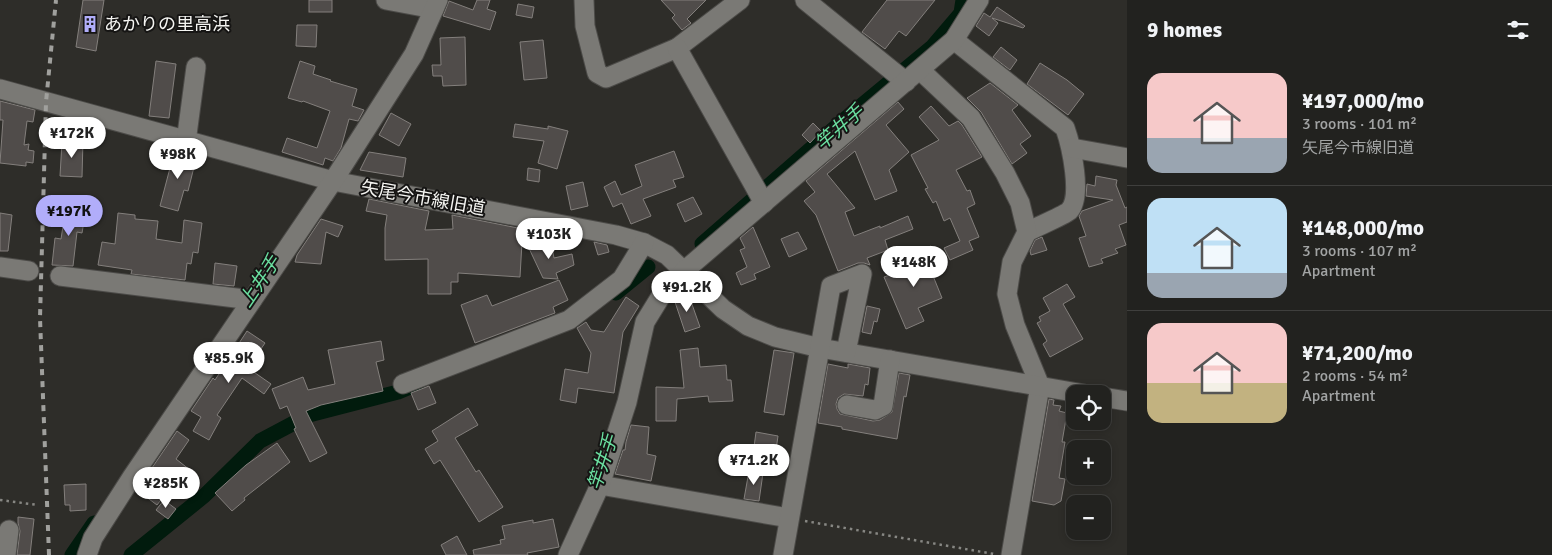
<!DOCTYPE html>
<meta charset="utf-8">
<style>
:root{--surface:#22221f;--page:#2e2f2c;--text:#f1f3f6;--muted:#a2a4a4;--line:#3f3f3d;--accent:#b1adfa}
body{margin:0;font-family:Signika,"Noto Sans JP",sans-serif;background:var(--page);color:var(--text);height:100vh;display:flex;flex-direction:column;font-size:19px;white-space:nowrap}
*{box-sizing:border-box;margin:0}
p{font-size:16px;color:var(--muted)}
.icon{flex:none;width:28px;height:28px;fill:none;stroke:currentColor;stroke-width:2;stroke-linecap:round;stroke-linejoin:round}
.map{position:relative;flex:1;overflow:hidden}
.panel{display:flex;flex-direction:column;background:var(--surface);width:425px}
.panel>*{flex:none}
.fabs{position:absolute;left:1066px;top:385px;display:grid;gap:10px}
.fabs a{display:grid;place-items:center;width:45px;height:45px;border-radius:10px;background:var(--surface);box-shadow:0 2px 8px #0003,0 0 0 1px var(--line);font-size:25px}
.price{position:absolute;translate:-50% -42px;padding:0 11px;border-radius:18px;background:#fff;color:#222;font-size:16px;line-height:32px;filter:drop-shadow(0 1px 2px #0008)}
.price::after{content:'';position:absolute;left:50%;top:30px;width:15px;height:11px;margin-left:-8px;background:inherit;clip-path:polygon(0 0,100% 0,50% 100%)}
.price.on{background:var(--accent);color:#111}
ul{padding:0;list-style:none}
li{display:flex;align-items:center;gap:15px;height:125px;padding:0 20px}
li+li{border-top:1px solid var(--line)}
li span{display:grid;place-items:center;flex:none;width:140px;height:100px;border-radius:15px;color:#555}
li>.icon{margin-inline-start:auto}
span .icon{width:60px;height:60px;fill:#fffc;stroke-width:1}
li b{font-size:21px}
h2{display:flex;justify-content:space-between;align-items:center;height:60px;padding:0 20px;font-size:21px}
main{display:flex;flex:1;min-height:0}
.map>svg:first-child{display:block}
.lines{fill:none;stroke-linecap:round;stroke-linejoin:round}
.canal{stroke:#011b0d;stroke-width:15}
.building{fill:#504c4a;stroke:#837f7c}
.minor-casing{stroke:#4c4b48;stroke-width:21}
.path{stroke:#878783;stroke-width:2.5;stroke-dasharray:2.5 4;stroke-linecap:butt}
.minor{stroke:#7a7975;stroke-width:19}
.rail{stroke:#a0a09d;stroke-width:4;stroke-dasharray:6 6;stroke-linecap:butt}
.labels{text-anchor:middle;stroke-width:4;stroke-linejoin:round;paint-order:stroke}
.poi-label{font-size:18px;fill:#f5f5f2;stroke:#161514;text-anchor:start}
.street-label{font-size:18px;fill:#f5f5f2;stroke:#161514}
.water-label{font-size:19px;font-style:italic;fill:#6adfa0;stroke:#161514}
</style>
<main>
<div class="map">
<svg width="1127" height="555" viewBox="0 0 1127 555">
<rect width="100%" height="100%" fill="#2e2d29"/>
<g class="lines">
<g class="canal">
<polyline points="702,244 845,119 932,47 961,13 963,0"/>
<polyline points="616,293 648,267"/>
<polyline points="72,555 94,523"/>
<polyline points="131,555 204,496 260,441 309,415 398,392 417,384"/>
</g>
</g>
<g class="building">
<polygon points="83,0 104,0 96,51 76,47"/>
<rect x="309" y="0" width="23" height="12"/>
<polygon points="477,0 490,0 487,9 496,12 490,30 443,16 449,1 473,10"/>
<polygon points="661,0 706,0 687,19 691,23 682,30 672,18 675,15"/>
<polygon points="887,0 935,0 906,36 899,31 885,49 862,32"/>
<polygon points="518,4 534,7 532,18 516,15"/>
<polygon points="997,7 1025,26 1023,28 992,18 998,23 989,36 976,26 984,13 990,17"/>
<polygon points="297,25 317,25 316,47 296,46"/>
<polygon points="465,37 466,85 443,86 442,76 433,76 432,65 441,65 440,38"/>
<polygon points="543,40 547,78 524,80 520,42"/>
<polygon points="1001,47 1017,60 1010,70 993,57"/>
<polygon points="156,61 176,64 169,118 149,116"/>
<polygon points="300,61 315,66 313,74 331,80 330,81 357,89 352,106 364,110 358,121 349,119 341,148 333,161 325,158 323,165 282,152 287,138 317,148 330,111 303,101 302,102 288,98"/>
<polygon points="1040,63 1067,80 1084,94 1068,115 1027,84"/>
<polygon points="990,83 1018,105 1012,110 1031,136 1020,144 1027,153 1012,164 981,112 967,98"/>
<polygon points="0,101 35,110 33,122 27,121 24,145 29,144 28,150 34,151 33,163 26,162 26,166 0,163 3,120 0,120"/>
<polygon points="898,102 904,109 886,125 909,152 889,170 897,191 875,200 855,151 827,174 855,208 845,212 854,236 880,226 880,228 908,216 913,229 885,240 888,250 867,258 870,265 864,263 858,263 838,271 816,215 804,201 815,192 806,181"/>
<polygon points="931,106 949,126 958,121 962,125 982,157 956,170 967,191 970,190 975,204 967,208 979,237 969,241 973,250 950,260 944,248 960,241 950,218 944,221 936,201 933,203 925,189 928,188 911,155 939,140 919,117"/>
<polygon points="391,113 411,124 399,146 379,135"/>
<polygon points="813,123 821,131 810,143 802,135"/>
<polygon points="515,124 548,129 548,126 568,131 557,169 538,163 544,141 513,137"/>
<polygon points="83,140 82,177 60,176 62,142"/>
<polygon points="175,149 184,153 192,154 191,158 196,159 188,191 184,190 178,211 160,206"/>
<polygon points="674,151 684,177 673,180 676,187 643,199 651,216 631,224 622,203 613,207 604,187 615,181 621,195 642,186 635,165"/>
<polygon points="369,152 406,158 403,177 360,170"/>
<polygon points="528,168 540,170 539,182 527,180"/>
<polygon points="1096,176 1117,180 1116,185 1125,208 1127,207 1127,222 1119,225 1126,245 1115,249 1118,253 1101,259 1103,263 1089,267 1079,238 1086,236 1079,216 1082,211 1113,200 1086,196 1087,184 1095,186"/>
<polygon points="583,182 588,206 571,210 566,186"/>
<polygon points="693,197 702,214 685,222 677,204"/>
<polygon points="369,199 429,211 425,230 453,229 452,215 523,229 520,243 522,242 520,277 458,273 458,282 451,282 451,294 428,294 428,259 385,260 385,228 387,215 366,211"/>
<polygon points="66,207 86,210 82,233 77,232 73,266 52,265 55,238 61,239"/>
<polygon points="0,213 12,215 8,251 0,251"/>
<polygon points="118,213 135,215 135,219 158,221 156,239 182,243 184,220 202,223 198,253 193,252 191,264 187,263 185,280 131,274 132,270 98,265 102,242 115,244"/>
<polygon points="321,219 343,226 338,237 326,232 321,264 295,262 297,255"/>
<polygon points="753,227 770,267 754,274 756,279 741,285 736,273 747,267 740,250 745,248 740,238"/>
<polygon points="798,232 807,249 789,257 781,239"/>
<polygon points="1042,237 1047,250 1031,255 1030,251 1035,240"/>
<polygon points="538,239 542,250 552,247 554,258 572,254 574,265 556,273 558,279 543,278 526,242"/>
<polygon points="594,242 607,245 609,252 598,255"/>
<polygon points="931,246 936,258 927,261 942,298 918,308 924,321 906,329 884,277 913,267 908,256"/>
<polygon points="215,263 237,266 234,286 213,284"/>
<polygon points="559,280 568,300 553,307 555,313 475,343 461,305 487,295 492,306"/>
<polygon points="1067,284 1075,297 1063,304 1083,339 1050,357 1043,344 1047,341 1037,323 1041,321 1039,317 1050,311 1043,298"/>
<polygon points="688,293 700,327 685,332 674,299"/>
<polygon points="626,297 639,306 623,332 614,393 578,388 576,403 560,400 565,369 588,373 591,353 577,328 586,322 591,330 604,332"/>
<polygon points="867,306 880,309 877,322 874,321 871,334 862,332"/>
<polygon points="247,331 265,343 248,368 271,384 264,394 242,378 217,415 221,418 209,440 193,431 201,417 191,411 213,378 215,380"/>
<polygon points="381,341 384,360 376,362 383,391 321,405 306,411 327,453 310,462 294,429 296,428 287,406 280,409 272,389 303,377 308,390 335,384 328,350"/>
<polygon points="698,348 700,367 726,365 727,380 731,380 733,401 709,402 708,396 677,399 676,421 656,421 656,387 684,388 680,350"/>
<polygon points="774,350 794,353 784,415 764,412"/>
<polygon points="828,364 848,368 848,364 870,368 868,385 865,384 863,396 844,394 838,398 836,404 837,409 840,414 873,421 880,420 892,412 899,373 910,375 906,397 904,396 897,439 842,429 842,427 818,423"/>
<polygon points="429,386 436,403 418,410 411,393"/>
<polygon points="1049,399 1054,400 1053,405 1061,406 1059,411 1067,413 1062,442 1065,442 1059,478 1065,479 1061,501 1054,505 1032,501"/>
<polygon points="468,408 478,425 455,438 476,472 479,470 503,507 479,522 440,460 434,464 425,449 438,441 432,431"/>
<polygon points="631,425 649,427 647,454 656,456 651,481 615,474 623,450 625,450 626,442"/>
<polygon points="177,431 189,440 176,459 190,470 182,482 177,479 157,505 137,490"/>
<polygon points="756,432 778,436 776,450 754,447"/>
<polygon points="277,443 290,462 244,498 245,500 232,511 215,493 246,465"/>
<polygon points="749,471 763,473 759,501 744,499"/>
<polygon points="86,484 86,510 70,511 70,505 65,505 64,485"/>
<polygon points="164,500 176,509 168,519 156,510"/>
<polygon points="18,517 34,519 30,555 17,555 20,531 18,523"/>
<polygon points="553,519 559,547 527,553 528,555 474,555 473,550 501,544 500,540 505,539 502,526 533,520 533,523"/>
<polygon points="457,536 467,555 446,555 441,545"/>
</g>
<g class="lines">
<g class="minor-casing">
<g id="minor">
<polyline points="386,0 434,9"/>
<polyline points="584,0 585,26 597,73 606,78 677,48 740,0"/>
<polyline points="805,0 906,82"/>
<path d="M 954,40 L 1065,128 C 1071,145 1083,197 1069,211 C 1063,216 1036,227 1027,232"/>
<polyline points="677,48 764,203"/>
<polyline points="920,70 971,118 1005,173 1020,203 1027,232 1012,262 1007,294 1015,325 1040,386 1011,555"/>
<polyline points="0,89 333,181 616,235 644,243 667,255 723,309 748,326 775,337 820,348 1084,394"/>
<polyline points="186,142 196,67"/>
<polyline points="1072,148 1127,158"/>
<polyline points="0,267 29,271"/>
<polyline points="60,276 252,300"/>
<polyline points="403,384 569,320 622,279 644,243"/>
<polyline points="1102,397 1127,401"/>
<polyline points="847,405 875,410 883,406 890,360"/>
<polyline points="600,485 789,518"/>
<polyline points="6,555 9,530"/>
<polyline points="87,555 93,538 132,477 333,181 414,54 438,0"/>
<polyline points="568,555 600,485 627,402 645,322 661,296 684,271 954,40 979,0"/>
<polyline points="783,555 831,286 862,274 846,352"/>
</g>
</g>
<g class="path">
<polyline points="0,500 38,505"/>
<polyline points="805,521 994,554"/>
</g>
<use href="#minor" class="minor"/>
<polyline class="rail" points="49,555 40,318 46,102 56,0"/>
</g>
<defs>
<g id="building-bare" transform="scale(1.35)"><path d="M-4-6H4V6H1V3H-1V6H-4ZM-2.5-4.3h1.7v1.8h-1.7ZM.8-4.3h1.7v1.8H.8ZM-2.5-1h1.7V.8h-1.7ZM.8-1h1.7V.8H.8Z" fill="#b1adfa" stroke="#161514" stroke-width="2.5" paint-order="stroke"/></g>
</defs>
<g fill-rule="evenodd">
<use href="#building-bare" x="90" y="24"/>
</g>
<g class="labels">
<g class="poi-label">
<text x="104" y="30">あかりの里高浜</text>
</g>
<g class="street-label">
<text transform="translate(423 198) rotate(10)" y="6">矢尾今市線旧道</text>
</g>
<g class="water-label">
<text transform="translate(839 127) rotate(-41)" y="7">竿井手</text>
<text transform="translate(259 281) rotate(-56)" y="7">上井手</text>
<text transform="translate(602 462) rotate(-72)" y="7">竿井手</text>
</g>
</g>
</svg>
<div class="fabs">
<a><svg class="icon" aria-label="locate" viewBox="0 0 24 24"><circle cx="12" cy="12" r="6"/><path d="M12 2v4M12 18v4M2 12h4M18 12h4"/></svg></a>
<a>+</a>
<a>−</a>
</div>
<b class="price" style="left:72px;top:159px">¥172K</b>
<b class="price" style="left:178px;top:180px">¥98K</b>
<b class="price on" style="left:69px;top:237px">¥197K</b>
<b class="price" style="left:549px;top:260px">¥103K</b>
<b class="price" style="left:914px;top:288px">¥148K</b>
<b class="price" style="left:687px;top:313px">¥91.2K</b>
<b class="price" style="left:229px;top:384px">¥85.9K</b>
<b class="price" style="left:754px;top:486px">¥71.2K</b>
<b class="price" style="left:166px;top:509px">¥285K</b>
</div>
<section class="panel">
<h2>9 homes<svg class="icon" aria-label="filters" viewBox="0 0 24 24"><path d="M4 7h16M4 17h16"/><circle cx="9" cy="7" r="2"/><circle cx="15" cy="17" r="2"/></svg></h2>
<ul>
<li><span style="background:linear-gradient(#f6c9c9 65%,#9aa5b1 0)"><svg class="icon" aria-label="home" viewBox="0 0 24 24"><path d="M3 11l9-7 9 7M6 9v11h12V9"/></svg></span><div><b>¥197,000/mo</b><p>3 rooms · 101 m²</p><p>矢尾今市線旧道</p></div></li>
<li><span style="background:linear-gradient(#bfe0f5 75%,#9aa5b1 0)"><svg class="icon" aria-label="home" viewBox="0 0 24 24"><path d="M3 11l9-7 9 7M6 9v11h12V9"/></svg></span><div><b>¥148,000/mo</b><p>3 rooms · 107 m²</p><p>Apartment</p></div></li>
<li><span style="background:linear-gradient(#f6c9c9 60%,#c2b280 0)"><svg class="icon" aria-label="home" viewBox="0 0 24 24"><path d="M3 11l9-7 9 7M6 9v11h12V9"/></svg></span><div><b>¥71,200/mo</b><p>2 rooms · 54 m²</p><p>Apartment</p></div></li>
</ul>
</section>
</main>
